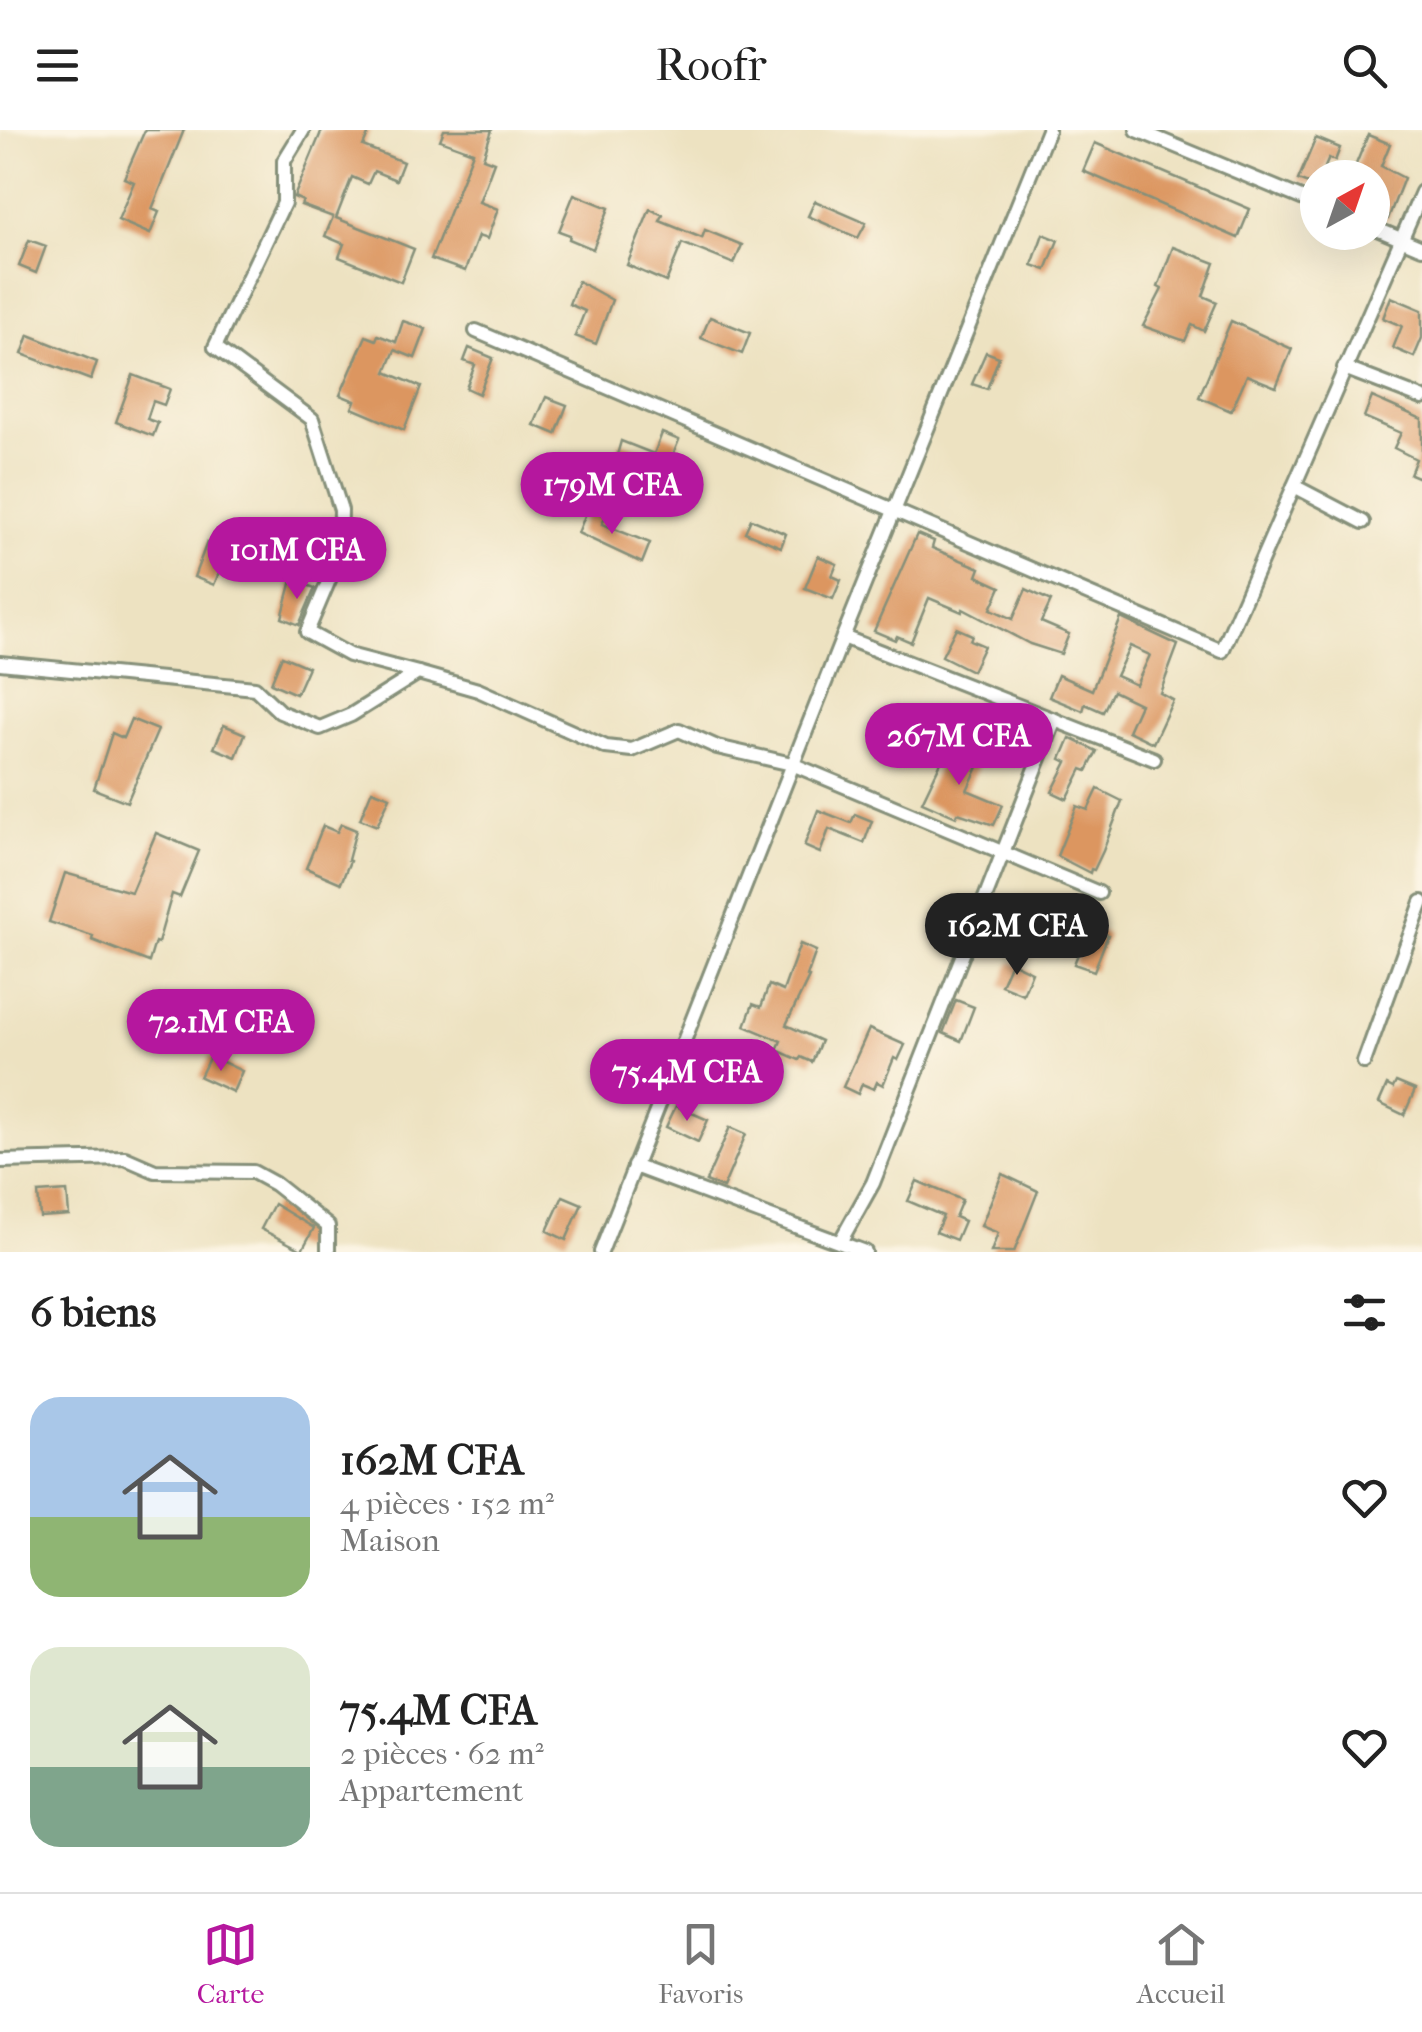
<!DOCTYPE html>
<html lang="fr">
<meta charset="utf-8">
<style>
:root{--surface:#fff;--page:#f2f2f2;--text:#222;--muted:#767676;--line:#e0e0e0;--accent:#b5179e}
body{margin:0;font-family:"IM FELL French Canon",serif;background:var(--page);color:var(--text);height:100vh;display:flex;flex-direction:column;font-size:38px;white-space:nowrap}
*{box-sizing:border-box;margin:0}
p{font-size:32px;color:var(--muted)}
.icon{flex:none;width:55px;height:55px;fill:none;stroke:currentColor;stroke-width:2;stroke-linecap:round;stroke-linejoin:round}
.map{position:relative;height:1122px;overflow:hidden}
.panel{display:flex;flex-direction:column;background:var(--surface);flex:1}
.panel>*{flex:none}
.needle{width:65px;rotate:40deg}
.buttons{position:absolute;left:1300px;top:30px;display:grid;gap:20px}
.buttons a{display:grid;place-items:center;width:90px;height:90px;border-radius:50%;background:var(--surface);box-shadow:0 10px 40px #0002;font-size:50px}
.price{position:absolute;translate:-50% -85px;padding:0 22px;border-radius:35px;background:var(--accent);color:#fff;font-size:32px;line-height:65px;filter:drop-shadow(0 2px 5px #0008)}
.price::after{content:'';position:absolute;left:50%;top:60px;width:30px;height:22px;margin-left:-15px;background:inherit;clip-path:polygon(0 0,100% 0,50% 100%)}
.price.on{background:#222;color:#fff}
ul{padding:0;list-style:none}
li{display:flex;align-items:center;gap:30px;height:250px;padding:0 30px}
li span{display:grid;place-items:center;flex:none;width:280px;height:200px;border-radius:30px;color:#555}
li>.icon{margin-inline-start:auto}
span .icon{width:120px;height:120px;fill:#fffc;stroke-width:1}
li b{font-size:42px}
h2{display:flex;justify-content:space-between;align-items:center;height:120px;padding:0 30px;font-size:42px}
header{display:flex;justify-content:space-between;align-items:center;height:130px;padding:0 30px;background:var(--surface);font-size:45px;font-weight:600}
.tab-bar{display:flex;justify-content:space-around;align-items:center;height:140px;border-top:2px solid var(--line);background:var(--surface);font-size:28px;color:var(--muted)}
.tab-bar a{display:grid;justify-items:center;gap:5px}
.tab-bar .on{color:var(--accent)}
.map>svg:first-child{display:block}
.building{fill:#dc9661;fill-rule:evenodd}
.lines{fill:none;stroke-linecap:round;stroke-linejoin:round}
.minor-casing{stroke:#86907a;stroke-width:18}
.minor{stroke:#fff;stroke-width:12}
</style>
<header><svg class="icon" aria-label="menu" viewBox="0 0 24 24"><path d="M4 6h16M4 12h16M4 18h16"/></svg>Roofr<svg class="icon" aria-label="search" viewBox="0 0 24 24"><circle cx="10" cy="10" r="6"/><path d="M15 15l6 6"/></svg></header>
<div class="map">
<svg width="1422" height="1122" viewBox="0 0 1422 1122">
<rect width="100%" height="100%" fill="#fcf5e5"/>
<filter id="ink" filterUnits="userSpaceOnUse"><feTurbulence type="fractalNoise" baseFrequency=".01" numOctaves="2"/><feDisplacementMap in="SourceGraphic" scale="20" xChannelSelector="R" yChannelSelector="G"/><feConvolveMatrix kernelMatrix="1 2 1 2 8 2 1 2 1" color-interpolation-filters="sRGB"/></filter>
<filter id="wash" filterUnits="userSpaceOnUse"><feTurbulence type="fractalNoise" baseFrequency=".0048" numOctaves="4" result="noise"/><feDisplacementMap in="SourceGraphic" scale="40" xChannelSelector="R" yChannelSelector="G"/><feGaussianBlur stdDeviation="2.25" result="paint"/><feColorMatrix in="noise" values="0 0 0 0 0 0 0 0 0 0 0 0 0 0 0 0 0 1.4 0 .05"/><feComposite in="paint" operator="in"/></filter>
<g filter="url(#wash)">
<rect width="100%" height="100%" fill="#ede2c1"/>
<g id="blocks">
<g class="building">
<polygon points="145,0 184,0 152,79 159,82 150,104 118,90 134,52 124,48"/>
<polygon points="322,0 370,0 363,16 403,32 396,50 374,41 368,54 352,47 336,88 414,119 401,152 339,127 344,114 325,106 333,87 301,75 303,71 294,67"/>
<polygon points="444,0 492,0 483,28 494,32 479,72 498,79 487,109 478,106 465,141 431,129 473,22 440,10"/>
<polygon points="1368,5 1390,14 1381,36 1404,48 1388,89 1372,83 1372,48 1352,44"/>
<polygon points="1316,8 1340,18 1335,31 1329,28 1318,53 1308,54 1298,50"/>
<polygon points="1095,13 1250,79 1238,108 1083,41"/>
<polygon points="574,64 609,78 593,119 569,109 570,105 559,101"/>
<polygon points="815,71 866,93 858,108 808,86"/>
<polygon points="650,79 663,85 660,91 702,108 705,100 742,115 734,134 682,113 666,152 627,135"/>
<polygon points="1043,104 1058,110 1046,140 1032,135"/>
<polygon points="29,110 46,116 36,143 19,136"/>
<polygon points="1173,117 1215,133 1203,166 1217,172 1204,201 1192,195 1185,211 1143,196 1162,159 1158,157"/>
<polygon points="578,151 612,170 596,214 575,206 585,181 569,174"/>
<polygon points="1391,167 1422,180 1422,208 1414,227 1393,218 1402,196 1383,188"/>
<polygon points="710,187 750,203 742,224 701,208"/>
<polygon points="403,191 426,199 415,228 395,220 386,242 421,257 404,300 352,278 355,271 340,265 366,206 376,210 378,205 396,212"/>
<polygon points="1231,191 1292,219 1276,257 1247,245 1231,281 1199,267"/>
<polygon points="29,205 97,232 91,250 22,224"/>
<polygon points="469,218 493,228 479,264 466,258 475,235 464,231"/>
<polygon points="986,222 999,227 987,259 972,254"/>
<polygon points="133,245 170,259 164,275 153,271 147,289 158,293 153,306 116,292"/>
<polygon points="546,267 567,275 556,304 534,295"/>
<polygon points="1372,267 1422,289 1422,349 1410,344 1416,329 1394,318 1401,303 1364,287"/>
<polygon points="662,303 679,310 662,352 641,344 632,366 608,357 621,311 654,324"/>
<polygon points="588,378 606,385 602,394 650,413 642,433 578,403"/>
<polygon points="751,389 786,404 781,417 745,402"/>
<polygon points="277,400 296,407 283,441 265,434"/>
<polygon points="917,404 934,411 932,418 980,438 977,446 1001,457 991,479 1013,489 1026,459 1051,471 1041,492 1069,504 1061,524 1030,514 963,479 962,482 929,468 911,512 897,506 895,510 874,501"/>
<polygon points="207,412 218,416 212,430 220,433 220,440 214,455 194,447"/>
<polygon points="818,426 837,434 832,446 841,450 833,469 805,458"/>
<polygon points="292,450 315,458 299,495 282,488"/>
<path d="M 1121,488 L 1178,515 L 1160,563 L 1173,570 L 1153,613 L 1128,601 L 1140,574 L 1113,561 L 1103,582 L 1085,574 L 1083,581 L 1049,567 L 1058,545 L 1092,560 ZM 1130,516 L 1150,525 L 1136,555 L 1116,546 Z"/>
<polygon points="956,498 972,505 970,510 984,516 972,541 942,526"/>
<polygon points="282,526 308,537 296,564 271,553"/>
<polygon points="131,589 158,600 127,672 94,659 112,603 123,608"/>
<polygon points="1013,592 1036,601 1024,630 990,616 999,594 1010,598"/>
<polygon points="224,595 245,604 236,627 214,618"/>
<polygon points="953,607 967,614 960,629 978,637 967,660 1003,675 994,695 958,683 956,687 922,672"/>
<polygon points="1070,608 1097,621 1087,641 1082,639 1067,669 1052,662 1067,632 1061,629"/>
<polygon points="1098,659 1122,671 1103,721 1094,740 1091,739 1090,743 1057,726 1077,676 1088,680"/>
<polygon points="372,660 390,667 377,696 360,689"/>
<polygon points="818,680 851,693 855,684 872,691 864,713 829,699 820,723 804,716"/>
<polygon points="341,694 356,700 348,730 350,731 341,753 306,738 323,696 337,702"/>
<polygon points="156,703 199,721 180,767 172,764 158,813 155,812 149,832 92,810 93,806 49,792 65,743 131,762"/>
<polygon points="1029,790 1050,798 1041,819 1020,811"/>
<polygon points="1089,797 1108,805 1094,841 1074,834"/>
<polygon points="800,814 816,821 807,846 809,847 786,895 821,911 812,932 801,927 799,930 777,920 781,911 745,896 753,874 761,877 769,855 783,861"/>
<polygon points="1011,832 1032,842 1023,864 1001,855"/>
<polygon points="956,870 974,877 961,911 943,903"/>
<polygon points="869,899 905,915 898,930 894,928 883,955 877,952 874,959 862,954 858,964 843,957"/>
<polygon points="210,926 242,941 233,962 200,947"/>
<polygon points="1396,952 1415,960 1404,985 1379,973 1387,955 1393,958"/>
<polygon points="676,976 708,990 698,1012 666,997"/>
<polygon points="730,997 746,1004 723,1058 706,1051"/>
<polygon points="1002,1044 1038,1061 1014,1122 991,1122 998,1103 981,1096"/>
<polygon points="917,1051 962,1070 955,1087 964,1091 956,1110 936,1102 943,1086 908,1071"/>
<polygon points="67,1061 69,1085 40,1087 38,1063"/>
<polygon points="563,1066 582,1074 566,1110 547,1101"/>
<polygon points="274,1074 314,1098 302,1120 261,1099"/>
</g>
</g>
</g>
<g filter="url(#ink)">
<use href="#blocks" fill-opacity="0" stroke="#86907a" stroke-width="2.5"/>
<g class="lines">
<g class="minor-casing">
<g id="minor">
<polyline points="303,0 284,31 284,73 215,217 312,289 341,380 340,424 307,502 349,525 418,543"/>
<polyline points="1137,0 1318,75"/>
<polyline points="1372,97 1422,118"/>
<polyline points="476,201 1222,521 1294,356"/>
<polyline points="1344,238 1422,268"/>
<polyline points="1363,392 1294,356 1422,62"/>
<polyline points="843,507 1154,629"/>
<polyline points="0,533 255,558 280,582 320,598 351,585 418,543 478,560 606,617 632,620 679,600 717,617 792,634 1099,763"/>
<polyline points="1364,932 1422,772"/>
<polyline points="0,1031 125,1028 155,1041 253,1042 275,1054 328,1096 328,1122"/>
<polyline points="634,1036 865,1122"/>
<polyline points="840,1112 873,1053 1055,590"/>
<polyline points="601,1122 843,507 1048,0"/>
</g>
</g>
<use href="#minor" class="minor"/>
</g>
</g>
</svg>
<div class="buttons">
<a><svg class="needle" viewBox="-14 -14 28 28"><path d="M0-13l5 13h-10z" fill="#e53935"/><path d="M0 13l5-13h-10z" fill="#767676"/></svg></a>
</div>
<b class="price" style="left:612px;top:407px">179M CFA</b>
<b class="price" style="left:297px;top:472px">101M CFA</b>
<b class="price" style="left:959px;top:658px">267M CFA</b>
<b class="price on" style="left:1017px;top:848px">162M CFA</b>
<b class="price" style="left:221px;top:944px">72.1M CFA</b>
<b class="price" style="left:687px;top:994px">75.4M CFA</b>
</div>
<section class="panel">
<h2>6 biens<svg class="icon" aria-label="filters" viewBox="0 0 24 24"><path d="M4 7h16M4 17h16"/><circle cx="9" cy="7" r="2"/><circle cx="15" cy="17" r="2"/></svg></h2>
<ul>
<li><span style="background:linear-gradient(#a9c7e8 60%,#8fb573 0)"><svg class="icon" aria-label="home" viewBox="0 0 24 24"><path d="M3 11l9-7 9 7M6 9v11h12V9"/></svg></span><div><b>162M CFA</b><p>4 pièces · 152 m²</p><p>Maison</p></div><svg class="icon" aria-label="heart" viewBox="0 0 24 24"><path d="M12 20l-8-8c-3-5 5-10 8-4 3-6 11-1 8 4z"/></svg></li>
<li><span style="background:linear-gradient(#dfe7d0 60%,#7fa58c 0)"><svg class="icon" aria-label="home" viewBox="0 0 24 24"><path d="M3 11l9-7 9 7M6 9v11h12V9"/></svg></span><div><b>75.4M CFA</b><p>2 pièces · 62 m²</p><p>Appartement</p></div><svg class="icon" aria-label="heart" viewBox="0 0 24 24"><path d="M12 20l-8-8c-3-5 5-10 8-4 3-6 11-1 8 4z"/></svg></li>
</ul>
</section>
<nav class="tab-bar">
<a class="on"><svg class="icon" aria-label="map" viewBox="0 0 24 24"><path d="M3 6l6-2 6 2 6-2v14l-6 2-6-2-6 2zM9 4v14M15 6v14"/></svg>Carte</a>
<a><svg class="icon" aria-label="saved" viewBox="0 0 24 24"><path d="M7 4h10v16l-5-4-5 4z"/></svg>Favoris</a>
<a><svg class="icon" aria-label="home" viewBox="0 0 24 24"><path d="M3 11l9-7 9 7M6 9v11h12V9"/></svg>Accueil</a>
</nav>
